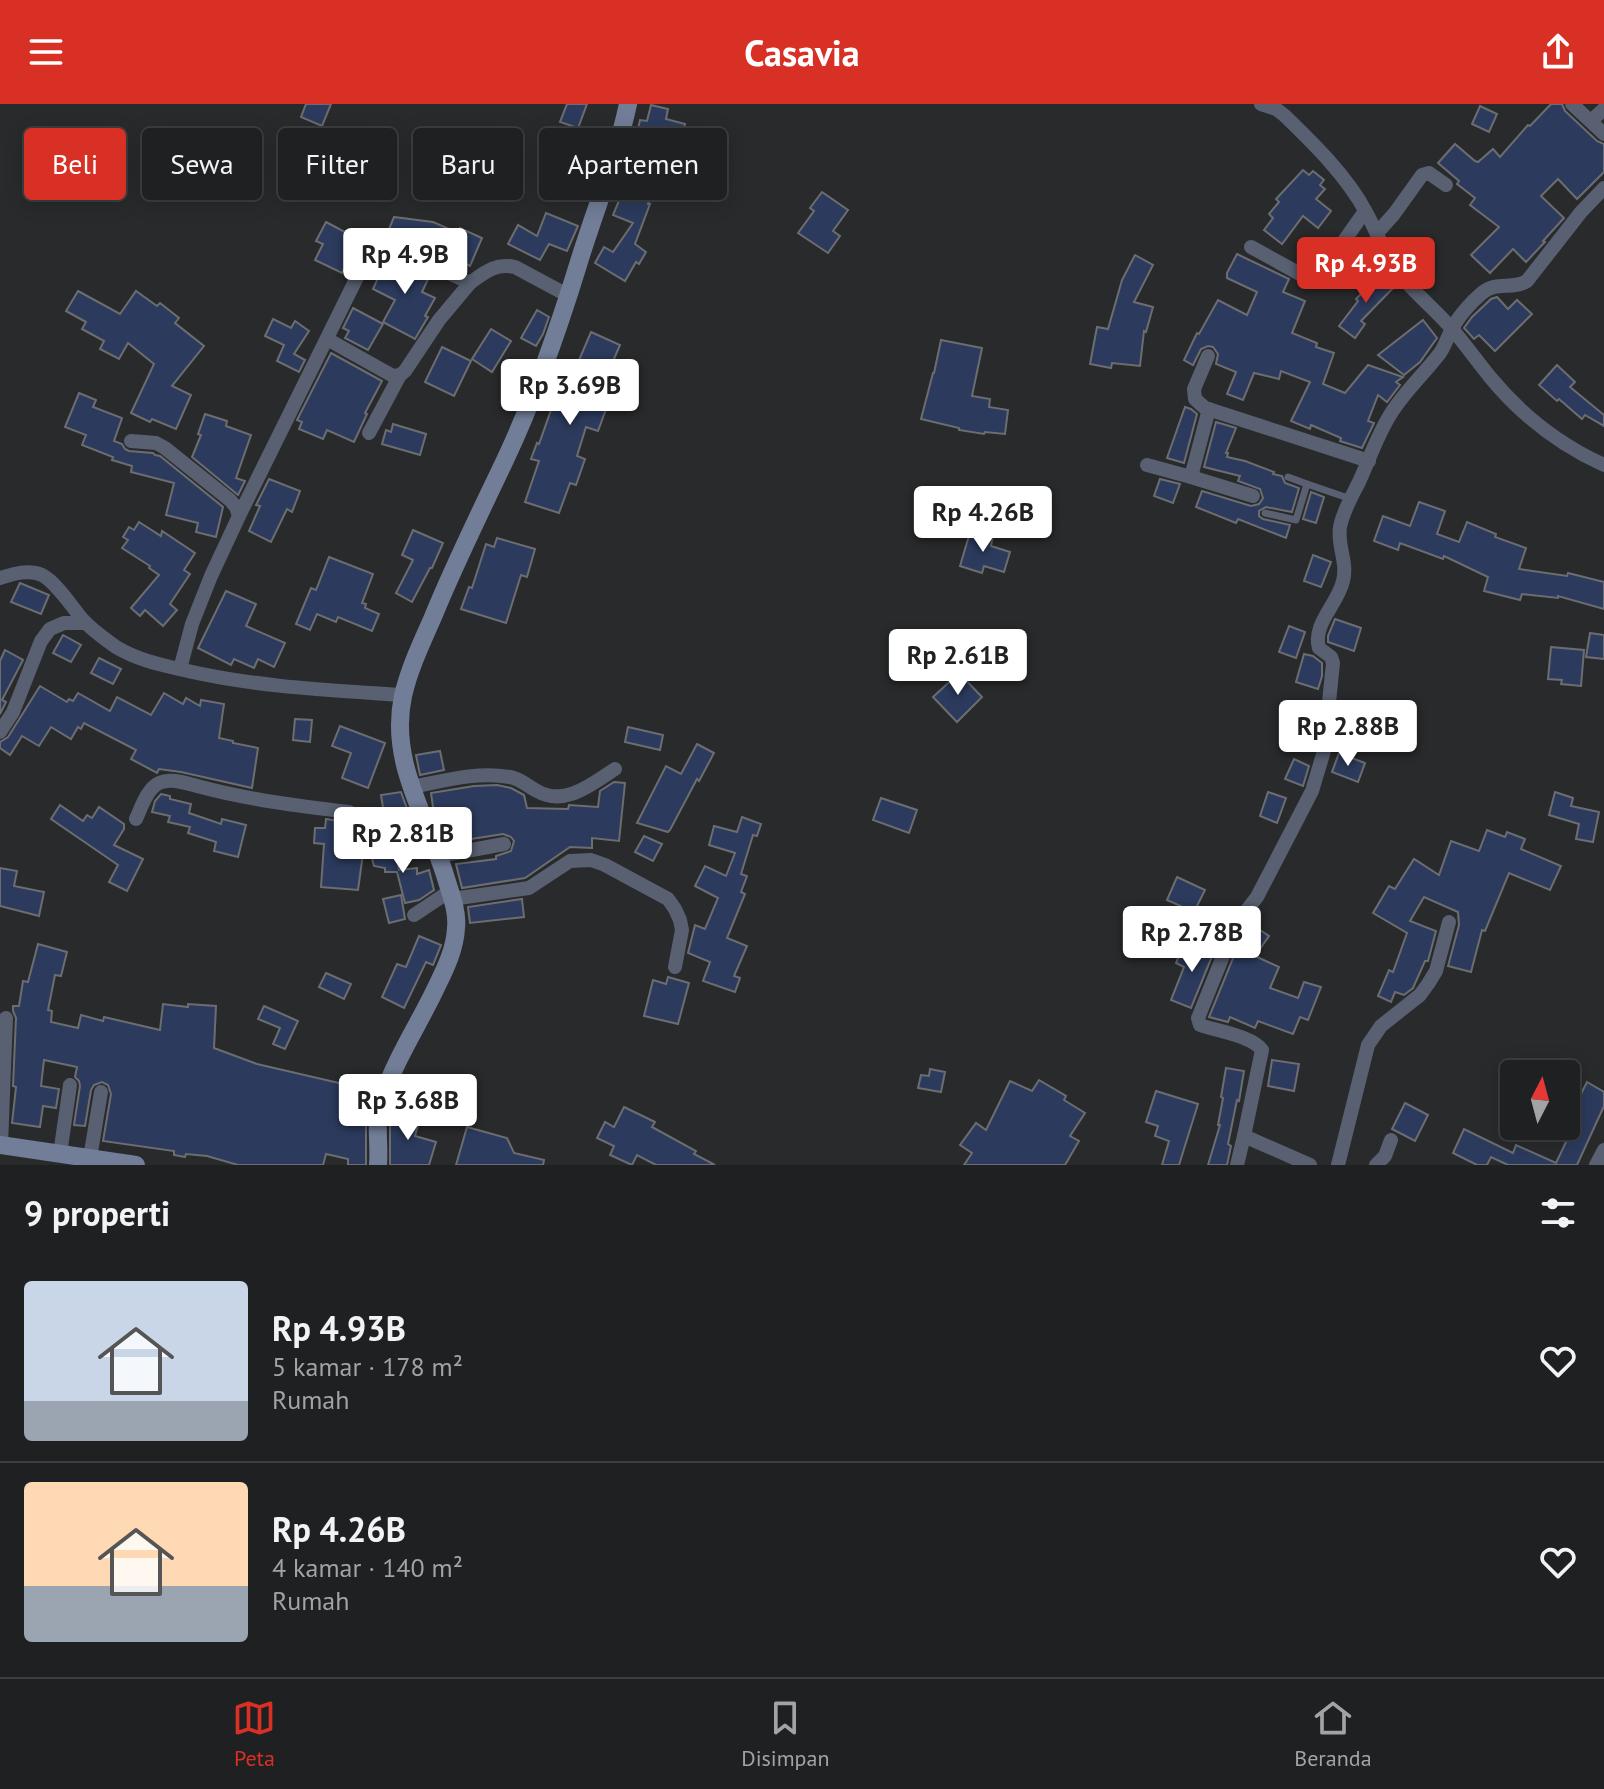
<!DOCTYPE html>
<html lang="id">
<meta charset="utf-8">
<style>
:root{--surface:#1f2021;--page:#27282a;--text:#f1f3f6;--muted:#a1a3a5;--line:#3c3e3f;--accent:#d93025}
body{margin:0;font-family:"PT Sans",sans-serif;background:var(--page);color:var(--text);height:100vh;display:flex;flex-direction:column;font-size:30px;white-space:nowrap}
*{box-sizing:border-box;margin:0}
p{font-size:26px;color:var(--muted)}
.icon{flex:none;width:44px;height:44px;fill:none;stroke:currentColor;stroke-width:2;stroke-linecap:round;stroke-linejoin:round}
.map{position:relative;height:1061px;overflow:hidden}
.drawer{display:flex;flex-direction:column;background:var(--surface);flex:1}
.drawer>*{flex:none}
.guide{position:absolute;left:24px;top:24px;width:800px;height:72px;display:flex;gap:16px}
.needle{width:52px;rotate:6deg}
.fabs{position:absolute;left:1500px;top:956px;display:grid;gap:16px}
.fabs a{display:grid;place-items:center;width:80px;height:80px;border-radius:8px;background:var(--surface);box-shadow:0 4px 20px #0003,0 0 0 2px var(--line);font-size:40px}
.price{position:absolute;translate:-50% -68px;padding:0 18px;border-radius:8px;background:#fff;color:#222;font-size:26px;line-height:52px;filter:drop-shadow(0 2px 4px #0008)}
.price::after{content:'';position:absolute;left:50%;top:48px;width:24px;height:18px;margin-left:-12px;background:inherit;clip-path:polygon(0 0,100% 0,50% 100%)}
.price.selected{background:var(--accent);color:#fff}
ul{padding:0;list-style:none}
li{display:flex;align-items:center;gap:24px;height:200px;padding:0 24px}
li+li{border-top:2px solid var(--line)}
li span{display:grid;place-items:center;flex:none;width:224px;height:160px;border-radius:8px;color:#555}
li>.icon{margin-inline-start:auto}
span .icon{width:96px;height:96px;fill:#fffc;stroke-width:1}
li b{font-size:34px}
h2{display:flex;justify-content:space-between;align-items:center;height:96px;padding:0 24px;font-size:34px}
.tag{padding:0 28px;border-radius:8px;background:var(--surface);box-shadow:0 4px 20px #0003,0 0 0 2px var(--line);font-size:28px;line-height:72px}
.tag.selected{background:var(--accent);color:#fff}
header{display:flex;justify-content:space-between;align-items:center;height:104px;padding:0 24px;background:var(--accent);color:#fff;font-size:36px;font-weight:600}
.dock{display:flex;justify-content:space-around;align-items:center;height:112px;border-top:2px solid var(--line);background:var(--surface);font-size:22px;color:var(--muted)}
.dock a{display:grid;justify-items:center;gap:4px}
.dock .selected{color:var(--accent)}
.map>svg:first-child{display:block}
.building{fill:#2c3b5d;stroke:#6c6d70;stroke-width:2}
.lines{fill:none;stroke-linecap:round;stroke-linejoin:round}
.lane{stroke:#586071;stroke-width:7}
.street{stroke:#586071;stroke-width:14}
.secondary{stroke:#727e98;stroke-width:18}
</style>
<header><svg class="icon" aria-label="menu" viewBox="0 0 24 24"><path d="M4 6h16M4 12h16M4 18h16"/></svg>Casavia<svg class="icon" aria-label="share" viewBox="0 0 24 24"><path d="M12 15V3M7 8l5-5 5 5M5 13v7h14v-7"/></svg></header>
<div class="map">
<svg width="1604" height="1061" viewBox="0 0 1604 1061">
<rect width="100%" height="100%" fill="#292a2c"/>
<g class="building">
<polygon points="306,0 331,0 322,22 301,13"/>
<polygon points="567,0 587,0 578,24 560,18"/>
<polygon points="1551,0 1562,0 1565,7 1597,37 1604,40 1604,68 1577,95 1558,75 1541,92 1564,114 1543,137 1545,138 1542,141 1526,158 1513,145 1490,169 1471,151 1499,123 1470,101 1475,94 1457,80 1459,77 1438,59 1455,40 1475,57 1478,58 1493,45 1500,53 1528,21 1530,22"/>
<polygon points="651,1 668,5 666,15 685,20 680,40 677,39 675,48 659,44 661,35 637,29 640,16 647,17"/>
<polygon points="1480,2 1497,10 1489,28 1472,20"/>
<polygon points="572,27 599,36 592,57 599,60 587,95 570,88 576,73 568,70 578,45 567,41"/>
<polygon points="631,53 661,63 648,100 650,100 635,140 646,148 639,160 636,158 625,177 595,159 604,143 613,148 633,119 613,111 628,75 624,74"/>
<polygon points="1303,66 1309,71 1313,67 1324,76 1320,81 1325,85 1316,95 1331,107 1318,124 1303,112 1282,140 1264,126 1273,114 1269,110 1279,98 1276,95"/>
<polygon points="822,88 848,106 833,127 840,132 828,149 798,129 814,107 810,104"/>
<polygon points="546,109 578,122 567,147 549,140 540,156 508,140 518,121 537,132"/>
<polygon points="394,113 433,118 458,129 460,124 482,134 470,162 389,125"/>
<polygon points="326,118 360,136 342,169 315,156 323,140 316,137"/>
<polygon points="1237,150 1289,175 1283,188 1305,197 1292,229 1317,239 1316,243 1334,249 1323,280 1345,289 1368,261 1403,273 1396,278 1400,281 1387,298 1378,291 1368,317 1374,319 1362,344 1340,337 1341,334 1311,321 1310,325 1291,317 1310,278 1281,267 1279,275 1254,269 1243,296 1227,290 1236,268 1216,260 1218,250 1213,243 1208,242 1201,245 1193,261 1184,256 1197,229 1199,230 1218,196 1247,211 1257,188 1227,174 1227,169"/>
<polygon points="1135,151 1153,161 1134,198 1153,203 1146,228 1144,227 1140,262 1112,259 1111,264 1090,260 1097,223 1108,225 1122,176"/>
<polygon points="388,152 430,171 422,188 435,194 425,212 428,213 415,235 383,218 395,196 373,185"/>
<polygon points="1381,169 1395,182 1361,217 1365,220 1355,234 1339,222 1358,197 1356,195"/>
<polygon points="78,187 120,210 136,187 157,202 160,199 179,214 175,219 204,242 172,282 191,291 176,325 152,315 150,318 131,309 154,260 128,239 119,255 100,245 104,237 82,225 86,218 66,207"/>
<polygon points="1497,193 1508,205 1517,196 1532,210 1495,247 1479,231 1474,235 1464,224 1472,213 1491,195"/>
<polygon points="353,204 383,220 368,246 345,234 349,227 343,224"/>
<polygon points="537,206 549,213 543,230 536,242 521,234"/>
<polygon points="273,215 291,224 295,217 309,227 294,250 305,256 299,268 277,257 284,241 265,232"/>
<polygon points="1423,216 1437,234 1420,258 1404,271 1378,251"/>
<polygon points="491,225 511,237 492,268 472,255"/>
<polygon points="591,228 620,241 611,262 604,259 592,292 609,297 598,327 586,323 577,352 585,355 576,381 570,379 559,409 525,398 539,357 531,355 537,339 539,340 557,289 560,290 570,266 574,268"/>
<polygon points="941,236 982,244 972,292 990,295 989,303 1008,306 1005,330 985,328 984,330 959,326 959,324 921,315 933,269 934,269"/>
<polygon points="442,243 471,257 454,292 425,278"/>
<polygon points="331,249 382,277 365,309 367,310 354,338 327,326 323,335 299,325 302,318 297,316"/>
<polygon points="1557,261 1575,278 1570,283 1604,311 1604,322 1585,311 1582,315 1559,295 1557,297 1539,281"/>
<polygon points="79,289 96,296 93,303 122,314 114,337 122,340 125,345 129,347 153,349 155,351 160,352 223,403 216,433 196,428 198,419 166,411 174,379 131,368 132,362 112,356 113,353 82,341 86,331 65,323"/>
<polygon points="1185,303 1191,305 1197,310 1184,359 1167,354"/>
<polygon points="205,310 227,317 226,322 251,331 236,374 245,377 238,391 192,353 201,331 198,330"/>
<polygon points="1216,318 1236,324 1226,349 1228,349 1227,353 1245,357 1274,368 1273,370 1282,372 1285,379 1299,384 1292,408 1266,403 1259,407 1259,412 1263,415 1290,421 1286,434 1238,415 1236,419 1196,403 1202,387 1251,402 1259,400 1263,394 1260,385 1238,377 1240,372 1204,363"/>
<polygon points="393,320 426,330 420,351 382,340 386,326 391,328"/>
<polygon points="269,375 300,387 292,408 287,405 271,438 249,427 260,402 256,401"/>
<polygon points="1160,375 1180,380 1173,399 1154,392"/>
<polygon points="1311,388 1324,393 1316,419 1303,415"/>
<polygon points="1419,398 1445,407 1437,430 1459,438 1467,418 1496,430 1495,433 1526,444 1519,465 1567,472 1568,469 1604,478 1604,505 1558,492 1558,494 1522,490 1520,496 1484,487 1488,473 1444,452 1443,455 1400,439 1398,446 1374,437 1383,412 1410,422"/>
<polygon points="139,418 161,432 162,427 195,449 184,466 190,470 170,500 177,506 163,522 145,506 140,512 131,504 159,471 149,464 150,462 122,444 128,436 123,433 129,423 134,426"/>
<polygon points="971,425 993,432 991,442 1010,448 1004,468 984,462 982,469 960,462"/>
<polygon points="413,426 443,439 432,464 430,464 412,498 396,489 413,456 402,451"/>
<polygon points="497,434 535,445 527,473 521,471 506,519 461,505 469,483 472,484 486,440 494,443"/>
<polygon points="1313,451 1331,458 1321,483 1304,477"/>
<polygon points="329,453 373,470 362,499 366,500 365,504 379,510 372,527 338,513 336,518 317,510 310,526 296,520 311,484 316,486"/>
<polygon points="20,479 49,491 41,510 11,498"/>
<polygon points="226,487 256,500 246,522 285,539 274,563 258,555 254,564 234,555 231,561 198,544"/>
<polygon points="1335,515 1361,524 1354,547 1328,538 1328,532"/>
<polygon points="1289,522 1305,528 1296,554 1279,548"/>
<polygon points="1590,529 1604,531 1604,555 1586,553"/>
<polygon points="63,531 81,541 71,558 53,549"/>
<polygon points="1551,543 1584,546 1581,582 1561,580 1562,576 1548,575"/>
<polygon points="5,546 23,556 2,596 6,598 0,610 0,557"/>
<polygon points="1304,550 1313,552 1322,559 1322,572 1318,585 1296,578"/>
<polygon points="99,554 121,565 113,580 91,569"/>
<polygon points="959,569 982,593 957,618 933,593"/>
<polygon points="40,582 67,598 69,595 73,597 78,589 110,607 117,593 151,611 164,589 183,600 186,594 200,602 201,596 224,600 219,634 233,637 233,639 258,644 252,684 181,668 159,665 157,669 131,655 136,646 84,619 81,625 78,623 71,635 51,623 39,642 22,632 10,651 0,644 0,638 8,633"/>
<polygon points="295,615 312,616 310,638 293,636"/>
<polygon points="340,622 385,639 368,684 342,674 351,649 332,642"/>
<polygon points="628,623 663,631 660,646 625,638"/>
<polygon points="697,640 714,649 699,677 697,675 670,726 668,728 637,719 666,662 681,670"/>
<polygon points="440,647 444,666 420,671 416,651"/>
<polygon points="1339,649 1365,659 1358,678 1332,668"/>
<polygon points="1294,655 1309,662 1303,682 1285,675"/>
<polygon points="614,678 625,679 619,737 592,734 592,744 570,743 525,774 462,784 456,760 496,755 496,752 511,747 514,737 511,733 503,730 446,739 434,710 431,689 474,682 497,681 511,684 524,691 527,704 568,705 569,701 598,703 600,687"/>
<polygon points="401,688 409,710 416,728 396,729 385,724 384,716 385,716 381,691"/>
<polygon points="1268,688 1286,694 1277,719 1260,712"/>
<polygon points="1555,688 1573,694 1571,702 1599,708 1593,738 1576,735 1579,720 1549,711"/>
<polygon points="161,690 170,692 170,695 191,700 189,709 221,720 222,715 246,721 238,753 214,747 216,738 188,729 190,723 168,718 170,712 152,708 155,697"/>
<polygon points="881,694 917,706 909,729 873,716"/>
<polygon points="60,701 83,717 87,711 92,714 99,703 124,720 124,725 114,741 143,755 127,787 109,778 118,761 51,715"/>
<polygon points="742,713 761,720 757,732 753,731 741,770 747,772 741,788 745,790 727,834 747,842 734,872 740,874 735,888 703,877 710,858 688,849 695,821 705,825 718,794 695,782 705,762 726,772 735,749 709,741 714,722 737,728"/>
<polygon points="326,715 345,718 344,733 365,735 358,786 321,783 324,740 314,739 315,724 325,724"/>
<polygon points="1487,726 1505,733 1507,728 1525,735 1521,745 1561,762 1550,786 1509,769 1485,827 1482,826 1471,868 1448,862 1459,821 1458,808 1424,793 1410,817 1436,827 1428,857 1425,857 1413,884 1404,891 1395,888 1391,898 1378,892 1389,866 1393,868 1407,829 1373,809 1389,782 1395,785 1414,755 1439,771 1451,737 1479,747"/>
<polygon points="644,732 662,740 653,757 635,748"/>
<polygon points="367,736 384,747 396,749 399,766 417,764 417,770 429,766 434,786 419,796 405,799 397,768 385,768 385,764 374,762"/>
<polygon points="0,764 17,767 14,782 44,788 39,812 0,802"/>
<polygon points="1177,773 1205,786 1194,808 1167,796"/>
<polygon points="401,791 405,815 389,819 383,795"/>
<polygon points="522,795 524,813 470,819 468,803"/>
<polygon points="1251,820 1269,832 1255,852 1279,863 1270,884 1298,894 1304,878 1321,883 1308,916 1300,913 1293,930 1258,917 1255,924 1230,913 1228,918 1209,913 1242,832"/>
<polygon points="419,832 441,841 433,861 426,858 404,904 382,893 397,860 406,863"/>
<polygon points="1198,839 1215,845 1191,904 1171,896 1184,863 1176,859 1181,847 1194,852"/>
<polygon points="38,840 67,848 61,872 55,871 48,906 52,907 51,918 78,924 81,911 103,917 104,913 160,926 163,900 188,903 188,900 216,902 214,944 257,960 352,982 351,1007 366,1011 366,1061 348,1061 348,1055 326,1050 323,1061 238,1061 207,1052 186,1050 185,1053 174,1051 174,1047 103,1037 111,990 108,981 102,978 94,981 91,986 85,1022 74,1021 80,982 79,977 75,973 77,963 44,956 41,982 59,985 56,1004 43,1002 40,1023 12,1019 16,983 13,982 16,914 13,907 13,902 19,902 23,877 28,878"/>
<polygon points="326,869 351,880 344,895 319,883"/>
<polygon points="668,873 689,879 678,920 644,912 653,876 666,880"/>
<polygon points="264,902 298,917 285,945 273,940 280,924 258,915"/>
<polygon points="1272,956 1299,960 1294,987 1268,982"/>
<polygon points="1226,964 1244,967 1239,997 1237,996 1228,1040 1231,1042 1227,1061 1208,1061 1220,1021 1218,1021 1223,994 1221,993"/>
<polygon points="930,965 945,968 941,988 918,984 921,971 929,972"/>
<polygon points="1039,976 1066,992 1064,996 1085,1009 1070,1032 1079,1037 1065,1061 964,1061 972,1049 960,1041 976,1019 986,1026 1010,977 1032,987"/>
<polygon points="1587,978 1604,988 1604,1002 1577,1061 1508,1061 1491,1053 1487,1061 1477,1061 1453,1049 1464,1025 1513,1049 1516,1041 1556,1059 1578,1013 1571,1010"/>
<polygon points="1156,987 1198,1000 1179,1061 1162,1061 1169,1037 1155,1032 1158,1022 1146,1018"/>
<polygon points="1405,999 1428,1011 1415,1037 1392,1025"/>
<polygon points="624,1003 655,1018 652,1023 696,1047 694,1050 715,1061 656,1061 637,1051 632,1061 610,1051 614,1042 597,1034 605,1018 614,1023"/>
<polygon points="393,1006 420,1014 415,1032 436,1038 429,1061 390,1061 390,1020"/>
<polygon points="467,1023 507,1034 514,1049 544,1056 543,1061 456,1061"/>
</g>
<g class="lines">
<g class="lane">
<polyline points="1307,380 1351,395"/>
<polyline points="1265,409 1296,416 1307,380 1288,373"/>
</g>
<g class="street">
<path d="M 1261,0 L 1276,5 L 1284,11 C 1314,40 1346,71 1366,108 C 1377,128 1384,149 1397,167 C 1413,188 1435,205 1452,225 C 1465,240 1477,257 1490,273 C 1522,312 1558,340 1604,361"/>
<polyline points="1572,0 1604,30"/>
<polyline points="1591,17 1604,5"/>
<polyline points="1377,129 1394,110 1422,71 1429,69 1446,81"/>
<polyline points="1251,143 1300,170 1315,172 1323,167 1365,107"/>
<polyline points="327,235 393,272 400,271 405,267 439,216 470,179"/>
<polyline points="1208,252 1194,285 1195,295 1205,304 1369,357"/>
<polyline points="369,329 400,271"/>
<polyline points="131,337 156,339 165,344 230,396 236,403 239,412 211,472 192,520 180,565"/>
<polyline points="1147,361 1191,373 1209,305"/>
<polyline points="1191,373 1253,392"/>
<path d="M 239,412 L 371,145 L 383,140 L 391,142 L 470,179 C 485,168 495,159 515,163 L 569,192"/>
<path d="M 0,474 C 13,470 28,465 42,471 C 56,478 72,503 83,516 C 92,526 105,535 116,543 C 136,555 157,560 179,565 C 254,583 327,586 403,591"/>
<polyline points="0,628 13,608 41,537 50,525 64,519 86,519"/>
<path d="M 412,683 C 443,677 477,667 510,673 C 521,675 527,682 537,687 C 565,703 592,680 615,665"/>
<path d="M 136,715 C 141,704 147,685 159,679 C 172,673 188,680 201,683 C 250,696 299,702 349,708 C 361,713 367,720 375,729 C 391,746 413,738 433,735"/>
<polyline points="439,752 504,740"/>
<polyline points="452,795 529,784 570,757 591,756 605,761 668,795 675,805 680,816 682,826 675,863"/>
<polyline points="414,811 450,787"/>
<polyline points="1,1041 6,914"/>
<polyline points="60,1050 70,981"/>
<polyline points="90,1054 101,988"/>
<polyline points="1237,1061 1244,1032"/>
<path d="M 1310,1061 L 1244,1032 L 1262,946 C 1252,932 1217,927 1200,921 L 1198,914 L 1236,820 L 1257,793 L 1312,687 L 1324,647 L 1333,559 L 1331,553 L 1319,544 C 1312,520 1338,500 1343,477 C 1348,458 1337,442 1340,423 C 1343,407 1352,392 1359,378 C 1369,356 1377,332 1390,311 C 1404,288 1424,270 1440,249 C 1445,242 1447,234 1451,227 C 1457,214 1471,198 1482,189 C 1495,177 1513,186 1527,177 L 1581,108 L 1604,84"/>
<polyline points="1338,1061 1368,941 1381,922 1420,891 1428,880 1436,867 1449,818"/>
<polyline points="1376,1061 1385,1052 1391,1036"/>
<polyline points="1596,1061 1604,1046"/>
</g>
<g class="secondary">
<polyline points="0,1041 136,1061"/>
<path d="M 378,1061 C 380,1039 374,1017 382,995 C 394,959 415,926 432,892 C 442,871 455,848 456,824 C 458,807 450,788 445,771 C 426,711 389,657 403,592 C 409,565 422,538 433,513 C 455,459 481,407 506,354 C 535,292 558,226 578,161 C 594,108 616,56 628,0"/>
</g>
</g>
</svg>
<div class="fabs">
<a><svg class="needle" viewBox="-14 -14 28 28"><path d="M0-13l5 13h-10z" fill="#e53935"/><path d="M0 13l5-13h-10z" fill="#a1a3a5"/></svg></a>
</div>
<b class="price" style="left:405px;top:192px">Rp 4.9B</b>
<b class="price selected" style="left:1366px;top:201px">Rp 4.93B</b>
<b class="price" style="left:570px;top:323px">Rp 3.69B</b>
<b class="price" style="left:983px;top:450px">Rp 4.26B</b>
<b class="price" style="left:958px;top:593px">Rp 2.61B</b>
<b class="price" style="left:1348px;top:664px">Rp 2.88B</b>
<b class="price" style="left:403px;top:771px">Rp 2.81B</b>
<b class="price" style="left:1192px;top:870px">Rp 2.78B</b>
<b class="price" style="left:408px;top:1038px">Rp 3.68B</b>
<div class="guide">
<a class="tag selected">Beli</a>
<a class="tag">Sewa</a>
<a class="tag">Filter</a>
<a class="tag">Baru</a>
<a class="tag">Apartemen</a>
</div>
</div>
<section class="drawer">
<h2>9 properti<svg class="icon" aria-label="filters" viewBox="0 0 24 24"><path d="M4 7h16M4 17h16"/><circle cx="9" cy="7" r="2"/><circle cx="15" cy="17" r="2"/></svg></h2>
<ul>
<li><span style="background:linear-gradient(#c9d6e8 75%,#9aa5b1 0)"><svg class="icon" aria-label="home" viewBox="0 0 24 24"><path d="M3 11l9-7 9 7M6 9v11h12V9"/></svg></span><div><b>Rp 4.93B</b><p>5 kamar · 178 m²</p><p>Rumah</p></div><svg class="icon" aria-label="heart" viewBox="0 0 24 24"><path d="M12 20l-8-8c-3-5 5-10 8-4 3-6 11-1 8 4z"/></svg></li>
<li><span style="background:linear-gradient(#ffd9b3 65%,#9aa5b1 0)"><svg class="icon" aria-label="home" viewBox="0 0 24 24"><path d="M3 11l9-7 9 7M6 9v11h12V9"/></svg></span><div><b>Rp 4.26B</b><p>4 kamar · 140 m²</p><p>Rumah</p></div><svg class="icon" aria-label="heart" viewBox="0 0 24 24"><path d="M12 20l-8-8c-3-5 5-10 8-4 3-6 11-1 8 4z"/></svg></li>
</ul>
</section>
<nav class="dock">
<a class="selected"><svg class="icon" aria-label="map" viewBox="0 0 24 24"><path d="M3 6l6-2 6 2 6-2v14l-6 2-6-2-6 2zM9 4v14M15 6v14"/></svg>Peta</a>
<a><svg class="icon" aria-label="saved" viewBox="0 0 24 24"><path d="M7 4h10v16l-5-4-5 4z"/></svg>Disimpan</a>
<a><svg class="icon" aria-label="home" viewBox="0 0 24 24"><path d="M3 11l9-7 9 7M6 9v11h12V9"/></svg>Beranda</a>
</nav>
